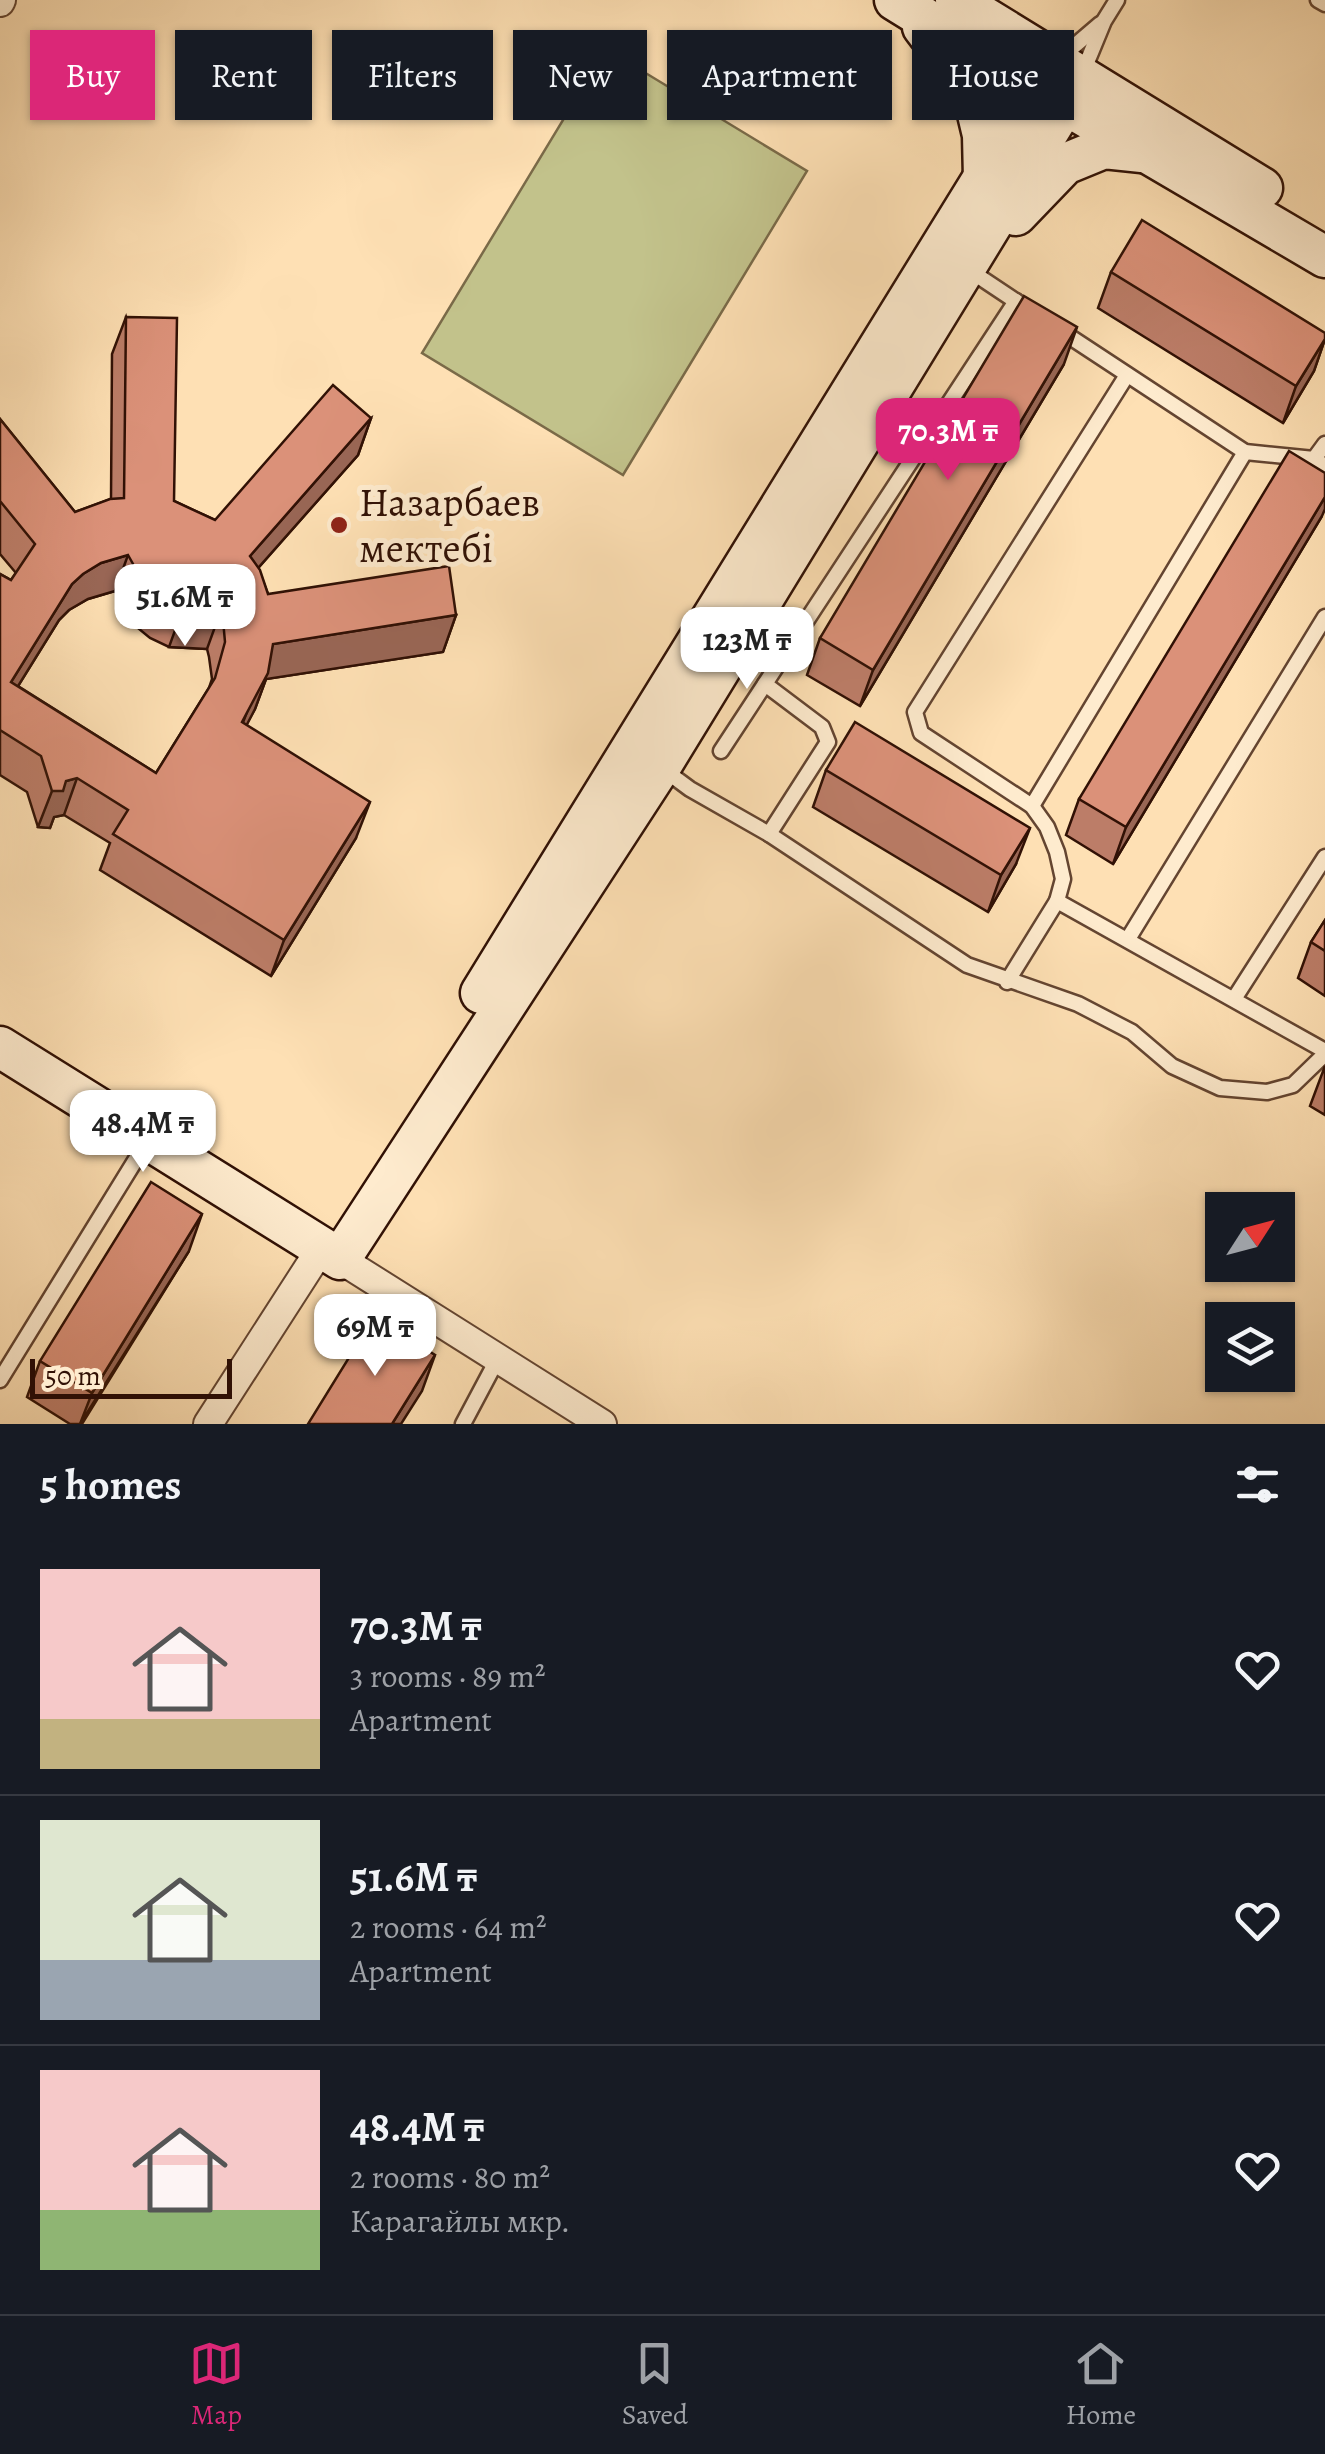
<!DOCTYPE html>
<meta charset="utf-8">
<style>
:root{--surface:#171b24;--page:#242831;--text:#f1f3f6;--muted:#9ea1a6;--line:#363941;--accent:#db2777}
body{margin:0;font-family:Alegreya,serif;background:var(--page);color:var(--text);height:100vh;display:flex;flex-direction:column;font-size:38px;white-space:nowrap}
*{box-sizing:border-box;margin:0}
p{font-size:32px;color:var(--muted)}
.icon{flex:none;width:55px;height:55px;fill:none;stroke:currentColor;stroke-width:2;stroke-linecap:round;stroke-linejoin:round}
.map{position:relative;height:1424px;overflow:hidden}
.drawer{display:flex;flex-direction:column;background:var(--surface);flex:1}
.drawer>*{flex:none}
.banner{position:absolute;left:30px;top:30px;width:1265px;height:90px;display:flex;gap:20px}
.needle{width:65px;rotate:54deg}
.tools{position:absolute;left:1205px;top:1192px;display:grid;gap:20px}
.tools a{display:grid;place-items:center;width:90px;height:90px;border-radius:0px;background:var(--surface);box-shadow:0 2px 8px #0004;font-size:50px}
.scale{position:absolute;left:30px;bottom:25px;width:202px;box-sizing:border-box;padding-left:10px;border:5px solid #311105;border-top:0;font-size:28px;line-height:35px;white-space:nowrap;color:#311105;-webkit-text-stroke:8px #feebce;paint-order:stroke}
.price{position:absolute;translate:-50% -85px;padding:0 22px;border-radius:20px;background:#fff;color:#222;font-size:32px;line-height:65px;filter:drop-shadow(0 2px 5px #0008)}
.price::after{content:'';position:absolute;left:50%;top:60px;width:30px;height:22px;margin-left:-15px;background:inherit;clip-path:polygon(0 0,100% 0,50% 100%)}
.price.current{background:var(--accent);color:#fff}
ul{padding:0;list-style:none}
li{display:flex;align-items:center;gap:30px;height:250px;padding:0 40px}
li+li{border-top:2px solid var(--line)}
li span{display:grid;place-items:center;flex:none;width:280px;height:200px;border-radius:0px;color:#555}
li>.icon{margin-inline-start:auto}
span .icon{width:120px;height:120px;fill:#fffc;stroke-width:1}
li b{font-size:42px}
h2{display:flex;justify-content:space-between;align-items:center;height:120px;padding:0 40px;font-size:42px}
.pill{padding:0 35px;border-radius:0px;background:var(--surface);box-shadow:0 2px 8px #0004;font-size:35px;line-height:90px}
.pill.current{background:var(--accent);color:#fff}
.tab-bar{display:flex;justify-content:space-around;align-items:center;height:140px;border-top:2px solid var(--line);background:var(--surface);font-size:28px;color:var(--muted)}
.tab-bar a{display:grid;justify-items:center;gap:5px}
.tab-bar .current{color:var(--accent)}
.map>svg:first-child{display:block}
.green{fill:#c2c28b;stroke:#7a6a48;stroke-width:2.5}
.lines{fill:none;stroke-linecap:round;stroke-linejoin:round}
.lane-casing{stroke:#644531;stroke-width:19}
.street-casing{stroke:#644531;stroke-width:32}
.secondary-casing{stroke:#311105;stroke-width:45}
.lane{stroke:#feebce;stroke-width:14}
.street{stroke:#feebce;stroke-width:28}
.secondary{stroke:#feebce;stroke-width:40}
.wall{fill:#bc7d68;stroke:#311105;stroke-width:2.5;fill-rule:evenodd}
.shaded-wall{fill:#965;stroke:#311105;stroke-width:2.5}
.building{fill:#db9179;stroke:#311105;stroke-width:2.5;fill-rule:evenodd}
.poi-dot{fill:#8f2418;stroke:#feebce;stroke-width:4}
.labels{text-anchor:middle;stroke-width:10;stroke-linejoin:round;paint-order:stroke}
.poi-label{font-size:40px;fill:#311105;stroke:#feebce;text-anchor:start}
</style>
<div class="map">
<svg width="1325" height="1424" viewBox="0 0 1325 1424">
<rect width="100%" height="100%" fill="#fee0b4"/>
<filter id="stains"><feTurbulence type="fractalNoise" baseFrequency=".002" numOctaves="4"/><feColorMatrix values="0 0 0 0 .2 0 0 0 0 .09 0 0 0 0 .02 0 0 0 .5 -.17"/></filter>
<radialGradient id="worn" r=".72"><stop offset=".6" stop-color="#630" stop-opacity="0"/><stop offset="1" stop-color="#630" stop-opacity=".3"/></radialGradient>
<polygon class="green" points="606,49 807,171 623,475 422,353"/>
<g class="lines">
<g class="lane-casing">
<g id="lane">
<polyline points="1318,0 1325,4"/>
<polyline points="1059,59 1100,24"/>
<polyline points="1083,72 1104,21 1117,0"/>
<polyline points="966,268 1023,306"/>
<polyline points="1058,329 1245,452 1314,459"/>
<polyline points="1325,444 1314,459 1325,466"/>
<polyline points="765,684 822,727 828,742 769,834"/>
<polyline points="721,751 1016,301"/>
<polyline points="663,769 690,789 769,834 967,965 1078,1004 1132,1032 1172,1066 1220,1088 1267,1092 1293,1085 1325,1054"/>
<polyline points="1032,806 1245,452"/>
<polyline points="1057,901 1325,1051"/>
<polyline points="1128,939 1325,617"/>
<polyline points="1007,982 1057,901 1063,879 1057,852 1047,827 1032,806 921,733 915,712 1127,375"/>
<polyline points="1234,999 1325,857"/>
<polyline points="0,1380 146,1143"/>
<polyline points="463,1424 497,1360"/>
</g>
</g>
<g class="street-casing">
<g id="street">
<polyline points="0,2 1,0"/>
<polyline points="340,1259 602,1424"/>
<polyline points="208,1424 322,1247"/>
</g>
</g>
<g class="secondary-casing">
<g id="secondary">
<polyline points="895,0 1039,89 1325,257"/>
<polyline points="956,0 1262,188"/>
<polyline points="923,27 973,93 983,135 984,179"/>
<polyline points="1016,215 1065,164 1104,148 1142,152"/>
<polyline points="481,993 1055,62"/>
<polyline points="0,1047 340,1259 660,767 1081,78"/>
</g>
</g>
<use href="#lane" class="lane"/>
<use href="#street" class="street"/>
<use href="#secondary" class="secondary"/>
</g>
<g class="wall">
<polygon points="1111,272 1325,339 1314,371 1283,423 1098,308"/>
<path d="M 126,317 L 174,501 L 215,520 L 371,418 L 358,455 L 258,568 L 268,594 L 456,615 L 443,652 L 266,679 L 255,709 L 246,725 L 356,838 L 271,976 L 100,870 L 110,843 L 64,815 L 54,817 L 50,828 L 38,827 L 27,792 L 0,775 L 0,574 L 11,580 L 16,573 L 0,554 L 0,419 L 75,512 L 111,499 L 112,354 ZM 115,591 L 133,624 L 150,638 L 169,647 L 207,649 L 209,657 L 212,679 L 209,688 L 156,773 L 18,686 L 59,620 L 69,610 L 88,599 Z"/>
<polygon points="1064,364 860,706 807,675 820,638"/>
<polygon points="1322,516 1113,864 1066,835 1079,799"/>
<polygon points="826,770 1016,864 988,912 813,807"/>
<polygon points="1325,920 1325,996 1298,978 1311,942"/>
<polygon points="1325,1066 1325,1115 1310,1106"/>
<polygon points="189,1251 82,1424 70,1424 27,1397 40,1361"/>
</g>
<g class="shaded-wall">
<polygon points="1077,327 1064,364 860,706 873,670"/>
<polygon points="1325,339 1314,371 1283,423 1296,386"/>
<polygon points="371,418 358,455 237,592 250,556"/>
<polygon points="1325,497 1325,509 1322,516 1113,864 1126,827"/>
<polygon points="128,555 115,591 88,599 69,610 59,620 0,715 11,682 72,584 83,574 101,563"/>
<polygon points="182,611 220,613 207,649 169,647"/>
<polygon points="456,615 443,652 266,679 255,709 229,759 273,644"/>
<polygon points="77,778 64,815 54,817 50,828 38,827 52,791 66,781"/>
<polygon points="370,802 356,838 271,976 284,940"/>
<polygon points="1030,828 1016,864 988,912 1001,875"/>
<polygon points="202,1214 189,1251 80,1424 92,1393"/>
<polygon points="435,1355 422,1391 401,1424 392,1424"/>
</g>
<g class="building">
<polygon points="1142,220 1325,333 1325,339 1296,386 1111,272"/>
<polygon points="1024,296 1077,327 873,670 820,638"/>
<path d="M 126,317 L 177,318 L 174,501 L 215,520 L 333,385 L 371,418 L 250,556 L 260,570 L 268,594 L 449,566 L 456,615 L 273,644 L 268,673 L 242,722 L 370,802 L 284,940 L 113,834 L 128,810 L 77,778 L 66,781 L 63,791 L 52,791 L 41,756 L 0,730 L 0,574 L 11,580 L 35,544 L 0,501 L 0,419 L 75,512 L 110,499 L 124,498 ZM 128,555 L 146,587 L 163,601 L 182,611 L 220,613 L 223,620 L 225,642 L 215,678 L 156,773 L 11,682 L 72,584 L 83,574 L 101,563 Z"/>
<polygon points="1289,451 1325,473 1325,497 1126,827 1079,799"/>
<polygon points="855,722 1030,828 1001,875 826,770"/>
<polygon points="1325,920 1325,951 1311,942"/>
<polygon points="151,1182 202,1214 92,1393 40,1361"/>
<polygon points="374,1317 435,1355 392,1424 308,1424"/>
</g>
<circle class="poi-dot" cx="339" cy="525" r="10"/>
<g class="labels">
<g class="poi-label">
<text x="359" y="516">Назарбаев<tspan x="359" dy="46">мектебі</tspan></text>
</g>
</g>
<rect width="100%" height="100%" filter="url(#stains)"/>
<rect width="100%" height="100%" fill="url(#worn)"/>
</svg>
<div class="tools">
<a><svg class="needle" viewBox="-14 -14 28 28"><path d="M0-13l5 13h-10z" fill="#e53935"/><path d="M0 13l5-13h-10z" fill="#9ea1a6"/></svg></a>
<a><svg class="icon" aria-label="layers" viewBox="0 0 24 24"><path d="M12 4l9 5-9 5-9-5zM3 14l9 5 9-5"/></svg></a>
</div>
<div class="scale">50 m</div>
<b class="price current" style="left:948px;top:483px">70.3M ₸</b>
<b class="price" style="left:185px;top:649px">51.6M ₸</b>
<b class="price" style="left:747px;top:692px">123M ₸</b>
<b class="price" style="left:143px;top:1175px">48.4M ₸</b>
<b class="price" style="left:375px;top:1379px">69M ₸</b>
<div class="banner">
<a class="pill current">Buy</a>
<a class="pill">Rent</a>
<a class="pill">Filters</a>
<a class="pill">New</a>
<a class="pill">Apartment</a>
<a class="pill">House</a>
</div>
</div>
<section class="drawer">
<h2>5 homes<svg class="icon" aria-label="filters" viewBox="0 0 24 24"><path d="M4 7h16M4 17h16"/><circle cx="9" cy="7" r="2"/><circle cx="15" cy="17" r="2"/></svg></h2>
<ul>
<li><span style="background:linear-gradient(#f6c9c9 75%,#c2b280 0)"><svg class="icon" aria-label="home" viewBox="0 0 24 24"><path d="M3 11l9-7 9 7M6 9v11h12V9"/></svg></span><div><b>70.3M ₸</b><p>3 rooms · 89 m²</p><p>Apartment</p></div><svg class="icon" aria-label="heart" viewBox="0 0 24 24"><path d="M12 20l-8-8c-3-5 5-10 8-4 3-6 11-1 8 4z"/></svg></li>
<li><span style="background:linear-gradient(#dfe7d0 70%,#9aa5b1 0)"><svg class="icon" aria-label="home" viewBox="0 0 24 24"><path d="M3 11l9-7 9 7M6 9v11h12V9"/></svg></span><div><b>51.6M ₸</b><p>2 rooms · 64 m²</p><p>Apartment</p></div><svg class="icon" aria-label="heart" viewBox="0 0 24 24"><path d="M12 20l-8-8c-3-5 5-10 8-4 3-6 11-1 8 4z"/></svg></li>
<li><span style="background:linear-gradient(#f6c9c9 70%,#8fb573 0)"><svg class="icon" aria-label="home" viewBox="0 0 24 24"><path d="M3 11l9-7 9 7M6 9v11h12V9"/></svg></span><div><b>48.4M ₸</b><p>2 rooms · 80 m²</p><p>Карагайлы мкр.</p></div><svg class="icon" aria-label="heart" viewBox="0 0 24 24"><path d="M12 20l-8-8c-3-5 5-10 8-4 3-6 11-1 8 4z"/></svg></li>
</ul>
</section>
<nav class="tab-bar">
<a class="current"><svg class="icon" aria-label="map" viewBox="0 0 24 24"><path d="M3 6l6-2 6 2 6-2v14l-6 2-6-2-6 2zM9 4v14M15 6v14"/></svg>Map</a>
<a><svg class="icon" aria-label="saved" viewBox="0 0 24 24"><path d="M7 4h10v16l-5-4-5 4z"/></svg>Saved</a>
<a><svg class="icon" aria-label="home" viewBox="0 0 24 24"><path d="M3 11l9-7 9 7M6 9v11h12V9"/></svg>Home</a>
</nav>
